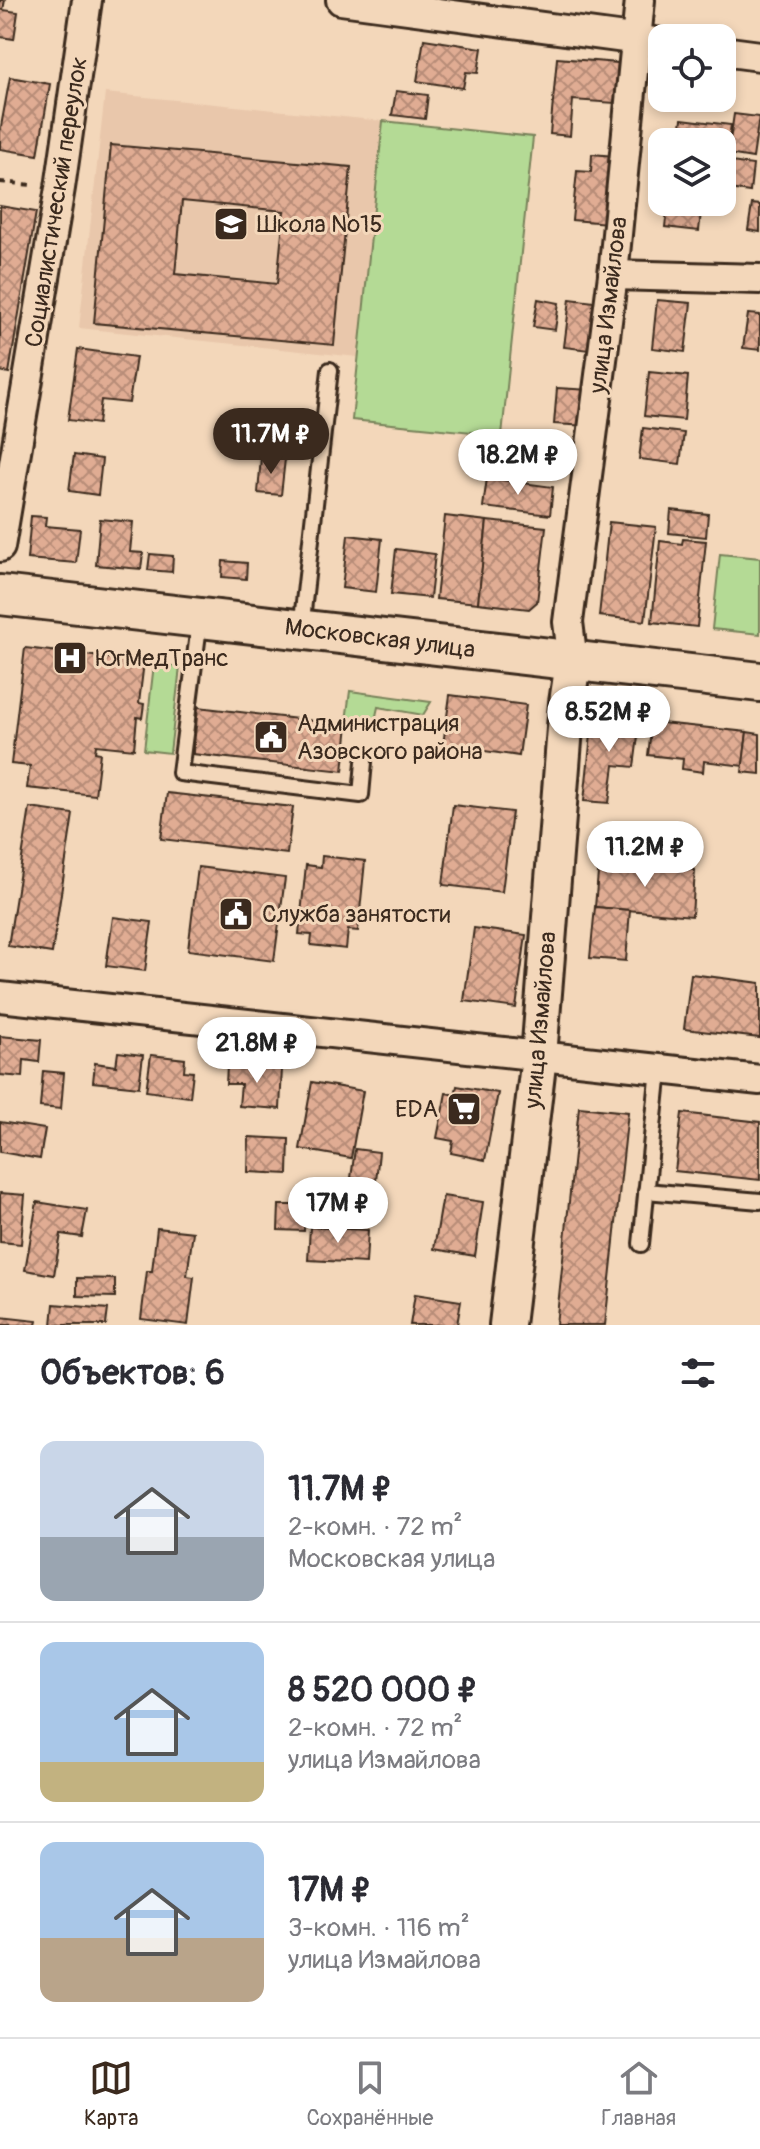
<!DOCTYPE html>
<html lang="ru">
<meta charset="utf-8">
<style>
:root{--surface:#fff;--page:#f2f2f3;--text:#2b2b33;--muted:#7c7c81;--line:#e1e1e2;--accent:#3b2a1e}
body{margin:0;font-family:Pangolin,sans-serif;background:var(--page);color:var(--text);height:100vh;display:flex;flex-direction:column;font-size:30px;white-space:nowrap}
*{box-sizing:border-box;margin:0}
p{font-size:26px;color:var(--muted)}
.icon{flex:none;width:44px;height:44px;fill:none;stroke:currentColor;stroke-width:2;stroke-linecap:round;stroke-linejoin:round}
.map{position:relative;height:1325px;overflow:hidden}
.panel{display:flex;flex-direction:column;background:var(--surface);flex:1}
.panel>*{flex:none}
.tools{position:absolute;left:648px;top:24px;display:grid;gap:16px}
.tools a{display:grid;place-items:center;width:88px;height:88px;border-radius:16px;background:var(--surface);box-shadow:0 4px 12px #0003;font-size:40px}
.price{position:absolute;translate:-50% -68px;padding:0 18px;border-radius:28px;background:#fff;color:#222;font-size:26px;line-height:52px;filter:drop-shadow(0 2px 4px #0008)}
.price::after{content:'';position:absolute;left:50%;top:48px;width:24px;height:18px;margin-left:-12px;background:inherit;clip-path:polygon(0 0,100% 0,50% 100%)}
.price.selected{background:var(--accent);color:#fff}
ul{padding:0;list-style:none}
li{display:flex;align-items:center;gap:24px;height:200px;padding:0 40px}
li+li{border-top:2px solid var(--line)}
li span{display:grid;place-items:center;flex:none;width:224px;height:160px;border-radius:16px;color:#555}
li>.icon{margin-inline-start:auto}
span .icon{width:96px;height:96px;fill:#fffc;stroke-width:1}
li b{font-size:34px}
h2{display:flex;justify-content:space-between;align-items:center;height:96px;padding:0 40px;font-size:34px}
.menu{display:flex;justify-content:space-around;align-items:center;height:112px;border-top:2px solid var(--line);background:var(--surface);font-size:22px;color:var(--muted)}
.menu a{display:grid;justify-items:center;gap:4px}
.menu .selected{color:var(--accent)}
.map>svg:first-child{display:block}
.built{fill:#e9c7ab}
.green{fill:#b4da95;stroke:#78825a;stroke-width:2}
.building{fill:url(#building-cross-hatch);stroke:#3b2a1e;stroke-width:2;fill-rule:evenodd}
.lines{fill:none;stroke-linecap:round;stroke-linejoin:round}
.service-casing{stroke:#3b2a1e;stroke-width:20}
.minor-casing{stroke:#3b2a1e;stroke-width:34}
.tertiary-casing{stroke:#3b2a1e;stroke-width:40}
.secondary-casing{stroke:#3b2a1e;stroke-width:44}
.path{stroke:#3b2a1e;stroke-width:4;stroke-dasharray:6 6;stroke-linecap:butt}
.service{stroke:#f3d7ba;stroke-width:14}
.minor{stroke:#f3d7ba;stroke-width:28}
.tertiary{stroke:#f3d7ba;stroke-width:34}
.secondary{stroke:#f3d7ba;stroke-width:38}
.labels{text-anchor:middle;stroke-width:6;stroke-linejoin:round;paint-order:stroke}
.street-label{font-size:24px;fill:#3b2a1e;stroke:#f3d7ba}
.poi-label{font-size:24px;fill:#3b2a1e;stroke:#f3d7ba;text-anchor:start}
</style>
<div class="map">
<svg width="760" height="1325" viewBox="0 0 760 1325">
<defs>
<pattern id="building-cross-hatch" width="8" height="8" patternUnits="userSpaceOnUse" patternTransform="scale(2)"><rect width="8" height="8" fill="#e0ac93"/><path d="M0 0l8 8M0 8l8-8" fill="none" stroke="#b78c77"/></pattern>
</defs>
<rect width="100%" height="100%" fill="#f3d7ba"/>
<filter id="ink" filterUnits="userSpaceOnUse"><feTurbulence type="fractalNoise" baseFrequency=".0125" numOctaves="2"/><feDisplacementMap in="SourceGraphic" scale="16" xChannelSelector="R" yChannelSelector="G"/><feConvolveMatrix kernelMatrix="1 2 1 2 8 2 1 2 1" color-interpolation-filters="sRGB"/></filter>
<g filter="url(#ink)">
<polygon class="built" points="105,93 383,121 358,357 79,328"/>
<g class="green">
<polygon points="383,121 533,137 502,435 352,420"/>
<polygon points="720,554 760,558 760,634 712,629"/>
<polygon points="154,664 180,667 170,753 144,750"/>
<polygon points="350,691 431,702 423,715 378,707 374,725 346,721"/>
</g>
<g class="building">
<polygon points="0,0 5,0 3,10 18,12 14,39 0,37"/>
<polygon points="424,39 482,48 478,73 466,72 463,88 417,81"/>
<polygon points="557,58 618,63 615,103 573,100 570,136 550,134"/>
<polygon points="10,77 50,84 38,155 0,149 0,132"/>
<polygon points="396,91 428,95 425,119 392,115"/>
<polygon points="734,114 759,117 753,158 728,154"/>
<polygon points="682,119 731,125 726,157 722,156 722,142 678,142"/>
<path d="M 111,145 L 351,167 L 334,345 L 94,323 ZM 182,201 L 284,211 L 277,284 L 175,274 Z"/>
<polygon points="592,154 614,156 608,223 572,220 577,171 591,172"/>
<polygon points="724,161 753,165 750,192 722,188"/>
<polygon points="668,202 702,202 699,231 665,227"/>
<polygon points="752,204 760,205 760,232 748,230"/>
<polygon points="0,206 36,212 9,373 0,371"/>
<polygon points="538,299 559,303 555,330 533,327"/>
<polygon points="570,299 595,302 589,350 564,347"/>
<polygon points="657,300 691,303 685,352 652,348"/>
<polygon points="748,314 760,315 760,350 743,348"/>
<polygon points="78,349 136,357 129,403 101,400 98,424 68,420"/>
<polygon points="649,372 688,376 684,420 644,416"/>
<polygon points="557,388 590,390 588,426 554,424"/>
<polygon points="643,428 684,433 680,464 639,459"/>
<polygon points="74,455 102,459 98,495 69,491"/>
<polygon points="261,457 285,459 281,495 258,493"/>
<polygon points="487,478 553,487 550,515 483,507"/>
<polygon points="671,510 708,514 706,537 669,533"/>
<polygon points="31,516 46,517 45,526 80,529 76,563 27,559"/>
<polygon points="445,516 487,521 478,603 436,599"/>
<polygon points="100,519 133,522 130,552 143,553 141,569 96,565"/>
<polygon points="487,521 546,527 537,602 529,609 478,603"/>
<polygon points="609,522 656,527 645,621 599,616"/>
<polygon points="348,535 382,539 376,592 342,588"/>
<polygon points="683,539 706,541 697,627 652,622 660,541 682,544"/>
<polygon points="396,549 435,554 430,598 391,594"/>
<polygon points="150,554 173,556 172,572 148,570"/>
<polygon points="223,561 247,563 246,579 222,577"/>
<polygon points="25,648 144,662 139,703 144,704 142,718 137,717 134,749 96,745 95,752 100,753 95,795 27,788 30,766 11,764"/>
<polygon points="450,695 526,705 519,756 443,745"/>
<polygon points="198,707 348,725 343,771 193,754"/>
<polygon points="593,716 640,721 634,767 614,765 609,803 584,801"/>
<polygon points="652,722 747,732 743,766 704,761 703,772 682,769 683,759 648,755"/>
<polygon points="747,732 760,734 760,774 742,772"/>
<polygon points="167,793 293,807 287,854 161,839"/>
<polygon points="453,805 512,812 502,892 443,885"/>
<polygon points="30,808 73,814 52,953 8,946"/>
<polygon points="322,856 365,861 358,931 348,930 346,949 311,945 312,935 299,934 306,865 321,867"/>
<polygon points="599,862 695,870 692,916 595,907"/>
<polygon points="198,867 285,878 274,961 188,950"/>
<polygon points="595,907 630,910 626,961 590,958"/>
<polygon points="113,917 152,922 145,971 106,966"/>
<polygon points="474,928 526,935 516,1008 464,1001"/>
<polygon points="691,974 760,983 760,1038 684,1029"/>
<polygon points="0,1036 41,1040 39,1062 24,1060 23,1077 0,1075"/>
<polygon points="118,1052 143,1055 139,1087 93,1082 95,1063 116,1066"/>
<polygon points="151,1055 185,1059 184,1071 193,1072 190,1097 146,1091"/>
<polygon points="227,1065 282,1068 280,1109 239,1106 241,1084 226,1084"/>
<polygon points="43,1071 64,1073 61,1109 40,1107"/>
<polygon points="312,1082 363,1091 351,1158 300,1149"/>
<polygon points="457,1086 498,1093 485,1160 451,1153 453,1141 437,1138 446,1093 455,1095"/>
<polygon points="579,1107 628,1112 605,1325 556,1325"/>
<polygon points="682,1113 760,1122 760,1180 675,1171"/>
<polygon points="0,1122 45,1129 40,1159 0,1152"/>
<polygon points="249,1137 289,1139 288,1174 248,1172"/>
<polygon points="355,1149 379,1152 376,1181 351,1178"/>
<polygon points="0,1193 25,1195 21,1244 0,1242"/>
<polygon points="443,1196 483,1202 475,1256 434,1249"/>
<polygon points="37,1202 87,1210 82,1237 61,1234 54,1275 25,1270"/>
<polygon points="279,1205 305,1205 304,1231 278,1230"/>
<polygon points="310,1227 368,1230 366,1263 308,1260"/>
<polygon points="157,1228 193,1232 187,1276 194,1277 188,1325 141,1319 147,1271 152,1271"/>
<polygon points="77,1278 115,1279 115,1297 77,1296"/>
<polygon points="415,1294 461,1301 457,1325 410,1325"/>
<polygon points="54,1304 108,1309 106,1325 52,1325"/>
<polygon points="0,1317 37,1321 36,1325 0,1325"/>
</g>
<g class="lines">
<g class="service-casing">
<g id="service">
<polyline points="200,618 180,773 361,795 364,762"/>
<polyline points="301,629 330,370"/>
<polyline points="646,1191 760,1201"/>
<polyline points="641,1244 659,1069"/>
</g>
</g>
<g class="minor-casing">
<g id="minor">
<polyline points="341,0 662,43"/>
<polyline points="722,51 760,56"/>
<polyline points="613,275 760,279"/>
<polyline points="0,547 60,188 87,0"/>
<polyline points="573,662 568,622 613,275 640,0"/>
<polyline points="0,997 760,1080"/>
</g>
</g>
<g class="tertiary-casing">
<polyline id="tertiary" points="507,1325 539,1056 567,703 573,662"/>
</g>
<g class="secondary-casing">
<polyline id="secondary" points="0,595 760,682"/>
</g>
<polyline class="path" points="0,182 33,185"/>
<use href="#service" class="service"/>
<use href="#minor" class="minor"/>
<use href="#tertiary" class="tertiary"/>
<use href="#secondary" class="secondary"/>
</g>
</g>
<defs>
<g id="school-square" transform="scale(1.8)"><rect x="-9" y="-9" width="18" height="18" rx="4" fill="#3b2a1e" stroke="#f3d7ba"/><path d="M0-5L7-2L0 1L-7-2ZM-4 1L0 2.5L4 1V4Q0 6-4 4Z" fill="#fff"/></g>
<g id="hospital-square" transform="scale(1.8)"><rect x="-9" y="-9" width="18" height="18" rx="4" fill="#3b2a1e" stroke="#f3d7ba"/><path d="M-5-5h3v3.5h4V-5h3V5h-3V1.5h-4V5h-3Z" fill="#fff"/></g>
<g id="civic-square" transform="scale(1.8)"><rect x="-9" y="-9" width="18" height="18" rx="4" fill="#3b2a1e" stroke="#f3d7ba"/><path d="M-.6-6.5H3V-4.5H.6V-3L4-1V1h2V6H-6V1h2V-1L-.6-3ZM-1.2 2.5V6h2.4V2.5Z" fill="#fff"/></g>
<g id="supermarket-square" transform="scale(1.8)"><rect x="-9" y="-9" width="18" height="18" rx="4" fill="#3b2a1e" stroke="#f3d7ba"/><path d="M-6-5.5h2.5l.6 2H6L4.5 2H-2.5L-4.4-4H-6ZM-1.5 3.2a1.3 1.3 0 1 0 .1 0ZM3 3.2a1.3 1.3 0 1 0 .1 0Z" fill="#fff"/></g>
</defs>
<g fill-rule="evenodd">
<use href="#school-square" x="231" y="224"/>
<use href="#hospital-square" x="70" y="658"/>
<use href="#civic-square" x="271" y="737"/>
<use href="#civic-square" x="236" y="914"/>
<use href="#supermarket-square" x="464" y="1109"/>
</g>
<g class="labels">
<g class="street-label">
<text transform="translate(56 202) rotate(-81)" y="8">Социалистический переулок</text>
<text transform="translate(608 305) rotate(-83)" y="8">улица Измайлова</text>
<text transform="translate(380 638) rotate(7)" y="8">Московская улица</text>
<text transform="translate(540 1020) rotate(-85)" y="8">улица Измайлова</text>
</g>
<g class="poi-label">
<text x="257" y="232">Школа №15</text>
<text x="96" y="666">ЮгМедТранс</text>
<text x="297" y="731">Администрация<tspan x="297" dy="28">Азовского района</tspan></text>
<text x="262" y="922">Служба занятости</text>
<text x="438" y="1117" text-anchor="end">EDA</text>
</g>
</g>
</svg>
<div class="tools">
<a><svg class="icon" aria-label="locate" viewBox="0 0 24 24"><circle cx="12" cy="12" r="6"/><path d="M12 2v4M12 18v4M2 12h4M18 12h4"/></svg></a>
<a><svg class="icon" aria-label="layers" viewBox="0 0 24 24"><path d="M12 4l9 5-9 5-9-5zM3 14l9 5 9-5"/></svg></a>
</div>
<b class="price selected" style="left:271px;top:476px">11.7M ₽</b>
<b class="price" style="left:518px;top:497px">18.2M ₽</b>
<b class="price" style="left:609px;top:754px">8.52M ₽</b>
<b class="price" style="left:645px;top:889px">11.2M ₽</b>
<b class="price" style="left:257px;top:1085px">21.8M ₽</b>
<b class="price" style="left:338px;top:1245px">17M ₽</b>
</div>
<section class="panel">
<h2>Объектов: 6<svg class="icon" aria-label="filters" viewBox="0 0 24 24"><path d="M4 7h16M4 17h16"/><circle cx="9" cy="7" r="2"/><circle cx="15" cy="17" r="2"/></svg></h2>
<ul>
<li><span style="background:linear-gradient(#c9d6e8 60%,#9aa5b1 0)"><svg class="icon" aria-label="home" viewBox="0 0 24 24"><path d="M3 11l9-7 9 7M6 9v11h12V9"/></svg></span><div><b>11.7M ₽</b><p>2-комн. · 72 m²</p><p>Московская улица</p></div></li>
<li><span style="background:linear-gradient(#a9c7e8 75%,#c2b280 0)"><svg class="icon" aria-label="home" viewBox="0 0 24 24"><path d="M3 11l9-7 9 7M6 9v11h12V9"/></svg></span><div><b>8 520 000 ₽</b><p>2-комн. · 72 m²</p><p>улица Измайлова</p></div></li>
<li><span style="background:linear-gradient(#a9c7e8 60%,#b9a48a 0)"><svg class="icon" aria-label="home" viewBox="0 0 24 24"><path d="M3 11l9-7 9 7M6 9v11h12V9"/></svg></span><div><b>17M ₽</b><p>3-комн. · 116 m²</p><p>улица Измайлова</p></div></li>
</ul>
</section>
<nav class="menu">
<a class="selected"><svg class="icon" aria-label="map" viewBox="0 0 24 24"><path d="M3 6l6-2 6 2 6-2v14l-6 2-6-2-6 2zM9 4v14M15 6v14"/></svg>Карта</a>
<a><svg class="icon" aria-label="saved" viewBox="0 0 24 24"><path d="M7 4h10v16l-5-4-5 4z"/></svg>Сохранённые</a>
<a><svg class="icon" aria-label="home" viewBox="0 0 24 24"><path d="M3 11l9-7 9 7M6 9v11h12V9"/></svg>Главная</a>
</nav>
